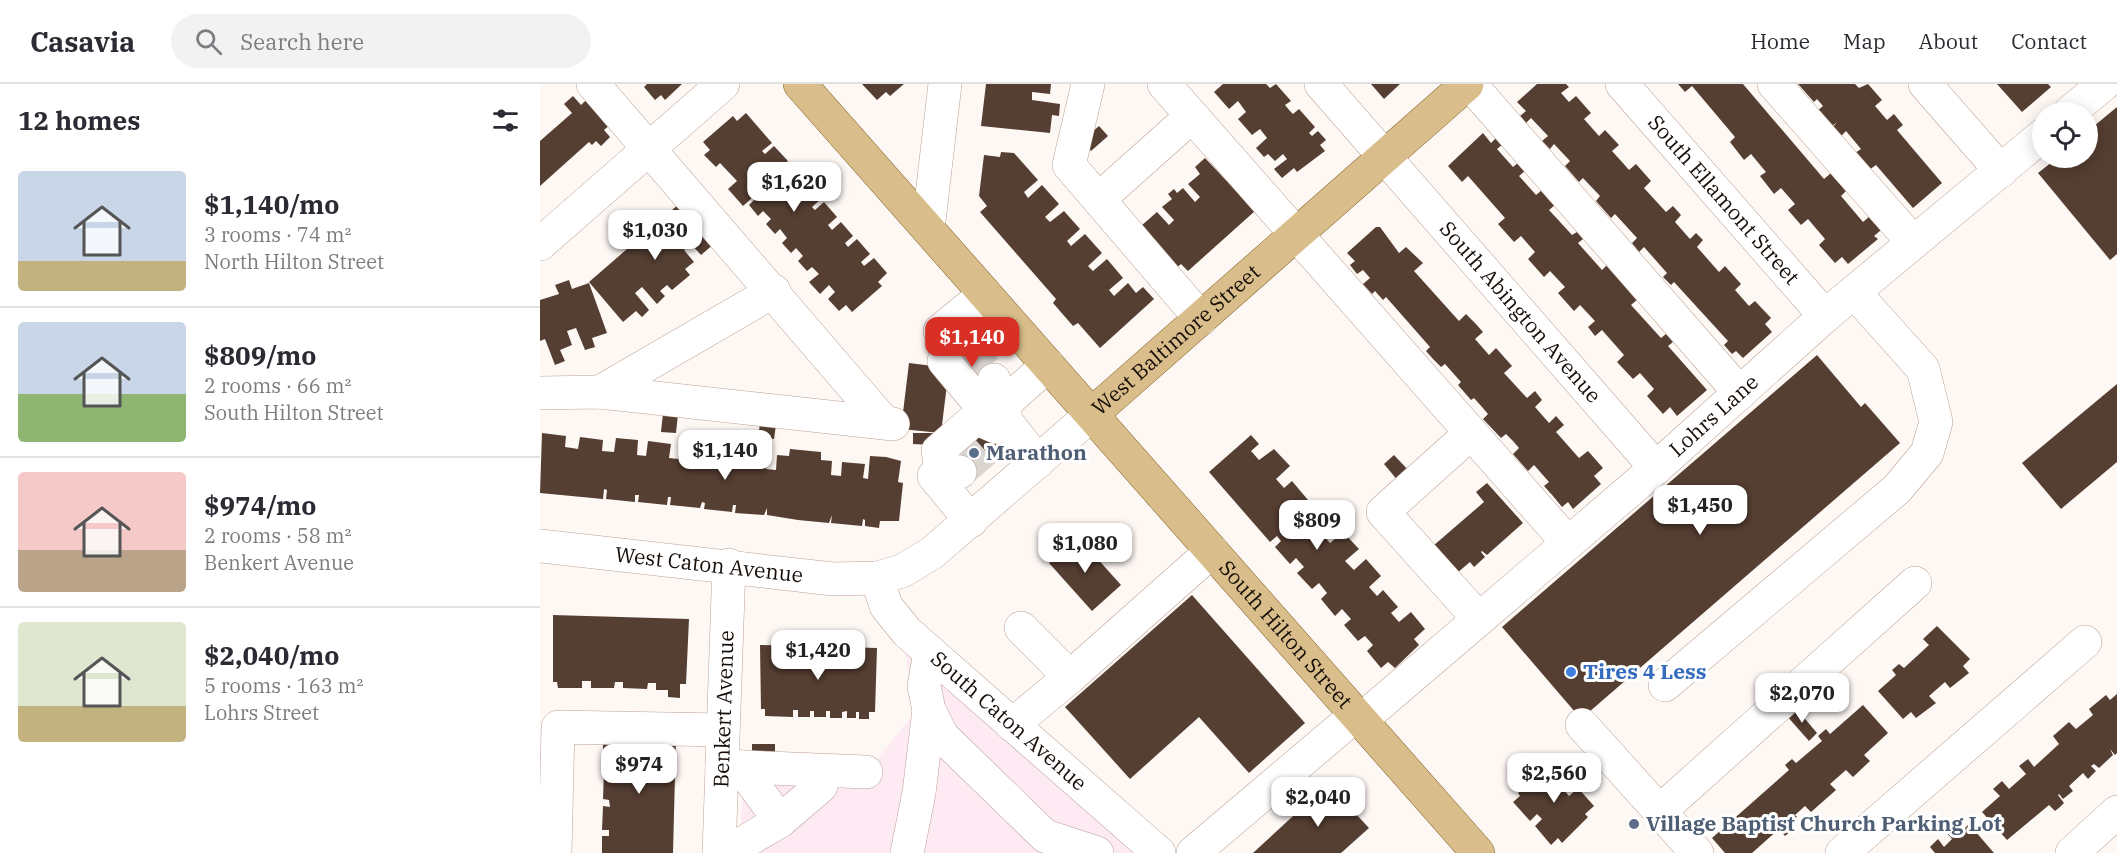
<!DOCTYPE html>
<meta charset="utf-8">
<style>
:root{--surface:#fff;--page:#f2f2f3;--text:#2b2b33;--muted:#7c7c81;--line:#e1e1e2;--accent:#d93025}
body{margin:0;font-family:"IBM Plex Serif",serif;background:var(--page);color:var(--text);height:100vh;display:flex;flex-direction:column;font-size:22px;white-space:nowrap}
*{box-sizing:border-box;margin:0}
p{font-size:20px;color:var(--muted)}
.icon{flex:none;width:33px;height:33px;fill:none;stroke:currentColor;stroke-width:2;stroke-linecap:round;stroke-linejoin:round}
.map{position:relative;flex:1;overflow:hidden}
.sheet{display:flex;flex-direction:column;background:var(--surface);width:540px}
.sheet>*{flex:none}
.fabs{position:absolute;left:1492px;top:18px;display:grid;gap:12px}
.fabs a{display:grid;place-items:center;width:66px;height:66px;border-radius:50%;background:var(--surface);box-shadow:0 3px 15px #0003;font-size:30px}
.price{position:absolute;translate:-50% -51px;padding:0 14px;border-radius:12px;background:#fff;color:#222;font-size:20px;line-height:39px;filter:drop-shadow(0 2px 3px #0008)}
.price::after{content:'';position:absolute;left:50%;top:36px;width:18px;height:14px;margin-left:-9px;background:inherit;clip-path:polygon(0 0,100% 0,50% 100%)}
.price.current{background:var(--accent);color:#fff}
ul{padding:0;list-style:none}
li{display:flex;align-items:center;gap:18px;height:150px;padding:0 18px}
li+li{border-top:2px solid var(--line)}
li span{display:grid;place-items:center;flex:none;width:168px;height:120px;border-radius:6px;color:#555}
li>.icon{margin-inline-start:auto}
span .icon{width:72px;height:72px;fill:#fffc;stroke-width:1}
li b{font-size:26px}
h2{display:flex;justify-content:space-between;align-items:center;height:72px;padding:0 18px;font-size:26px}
header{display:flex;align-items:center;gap:36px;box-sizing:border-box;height:84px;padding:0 30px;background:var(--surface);border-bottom:2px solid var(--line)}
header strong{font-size:28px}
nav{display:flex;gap:33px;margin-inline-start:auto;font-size:21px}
.search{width:420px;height:54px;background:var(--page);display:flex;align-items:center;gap:15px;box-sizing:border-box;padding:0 21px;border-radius:33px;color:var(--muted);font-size:22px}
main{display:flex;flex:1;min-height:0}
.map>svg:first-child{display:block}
.industrial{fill:#fdeaf3}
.building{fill:#553e32}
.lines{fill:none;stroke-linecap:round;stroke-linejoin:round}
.minor-tunnel{stroke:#dbd5d2;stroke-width:33;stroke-dasharray:33 16;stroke-linecap:butt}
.minor-casing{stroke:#bca193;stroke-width:34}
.major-casing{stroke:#84642b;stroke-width:34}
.minor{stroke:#fff;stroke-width:33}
.major{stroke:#d9be8b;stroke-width:33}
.service-dot{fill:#5c6f8a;stroke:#fff;stroke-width:2}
.shop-dot{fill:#3f7fe0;stroke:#fff;stroke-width:2}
.labels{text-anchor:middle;stroke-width:6;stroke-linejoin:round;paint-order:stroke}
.street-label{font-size:21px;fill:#170e09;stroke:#fff}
.service-label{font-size:21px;font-weight:bold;fill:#4e5e75;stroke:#fff;text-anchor:start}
.shop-label{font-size:21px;font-weight:bold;fill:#366cbe;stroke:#fff;text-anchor:start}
</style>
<header>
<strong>Casavia</strong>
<div class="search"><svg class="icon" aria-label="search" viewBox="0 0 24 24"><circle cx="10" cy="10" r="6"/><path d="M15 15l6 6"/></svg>Search here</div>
<nav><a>Home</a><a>Map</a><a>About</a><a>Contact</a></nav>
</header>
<main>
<section class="sheet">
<h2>12 homes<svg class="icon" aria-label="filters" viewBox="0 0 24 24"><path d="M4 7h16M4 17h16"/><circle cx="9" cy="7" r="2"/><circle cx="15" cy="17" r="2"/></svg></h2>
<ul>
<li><span style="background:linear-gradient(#c9d6e8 75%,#c2b280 0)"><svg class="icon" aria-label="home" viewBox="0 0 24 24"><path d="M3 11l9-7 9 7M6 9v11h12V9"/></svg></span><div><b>$1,140/mo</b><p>3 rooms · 74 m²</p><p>North Hilton Street</p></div></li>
<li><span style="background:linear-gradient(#c9d6e8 60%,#8fb573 0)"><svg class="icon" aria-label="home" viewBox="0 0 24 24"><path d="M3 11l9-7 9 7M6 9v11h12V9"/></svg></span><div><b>$809/mo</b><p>2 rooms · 66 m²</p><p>South Hilton Street</p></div></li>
<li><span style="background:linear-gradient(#f6c9c9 65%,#b9a48a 0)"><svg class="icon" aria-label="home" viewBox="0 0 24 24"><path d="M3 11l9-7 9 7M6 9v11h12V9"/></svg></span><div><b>$974/mo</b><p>2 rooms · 58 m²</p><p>Benkert Avenue</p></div></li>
<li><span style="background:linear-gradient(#dfe7d0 70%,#c2b280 0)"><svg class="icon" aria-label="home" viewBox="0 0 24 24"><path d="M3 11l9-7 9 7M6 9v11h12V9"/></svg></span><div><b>$2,040/mo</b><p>5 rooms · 163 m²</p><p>Lohrs Street</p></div></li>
</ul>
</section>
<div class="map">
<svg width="1577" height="769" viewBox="0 0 1577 769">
<rect width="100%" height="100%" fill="#fef8f5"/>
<polygon class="industrial" points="365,567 597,769 200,769 204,670 335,678 371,633 373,615"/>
<g class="building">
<polygon points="107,0 142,0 125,16 121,11 115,16 104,3"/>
<polygon points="322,0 364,0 350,12 346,8 337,16"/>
<polygon points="446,0 511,0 510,10 492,8 492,16 520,20 519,32 512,31 510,49 441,42"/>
<polygon points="683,0 726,0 730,4 736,0 751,17 745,21 750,27 753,30 759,25 775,43 769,49 772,52 778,47 786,56 780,61 785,67 757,88 754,84 742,94 734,85 747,75 743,70 735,77 728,70 724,73 716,64 727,54 720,45 712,51 698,35 706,28 698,17 689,25 674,8"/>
<polygon points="831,0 860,0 844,15"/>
<polygon points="997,0 1026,0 1029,3 1021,9 1029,18 1036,12 1051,29 1044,35 1059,52 1065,46 1079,61 1072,67 1082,78 1089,86 1096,80 1111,97 1104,104 1126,128 1133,122 1141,131 1135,138 1150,155 1156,149 1163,156 1157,163 1179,188 1185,182 1201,200 1195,206 1209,222 1215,217 1231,234 1225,240 1232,248 1203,274 1196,267 1192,270 1184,261 1188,257 1134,198 1131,201 1123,193 1127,189 1104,163 1099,168 1092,159 1097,154 1075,130 1071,134 1056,117 1060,112 1043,94 1039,98 1025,82 1030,77 1014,60 1010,65 1002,57 1008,52 991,34 986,39 980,32 986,27 977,18"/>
<polygon points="1138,0 1203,0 1284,95 1291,89 1306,107 1301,112 1323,138 1330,132 1341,146 1334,152 1338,155 1308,180 1302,173 1295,179 1279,161 1285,155 1268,135 1261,141 1248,126 1255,120 1241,104 1234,110 1220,92 1226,88 1211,70 1204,76 1190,58 1195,53 1152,2 1145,8"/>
<polygon points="1258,0 1315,0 1319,4 1328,0 1342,16 1335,22 1347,36 1354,30 1363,41 1357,46 1402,99 1373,124 1336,81 1329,86 1315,69 1321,65 1306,47 1300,53 1292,44 1297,38 1290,44 1276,28 1283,22 1277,15 1274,18"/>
<polygon points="1457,0 1508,0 1511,3 1482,28"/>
<polygon points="55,8 78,34 64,46 70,53 61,62 56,57 52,61 49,58 0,102 0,57 32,29 24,20 33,12 41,21"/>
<polygon points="1577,23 1577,170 1570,176 1498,89 1517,74 1548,74 1548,47"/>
<polygon points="206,29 232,59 222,67 225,70 234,62 248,77 238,85 242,89 251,81 264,96 256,104 259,108 268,100 281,115 272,123 275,126 284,118 297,133 288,141 292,146 301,138 313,152 305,159 308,163 317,155 330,170 321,178 324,182 334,174 347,189 338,198 342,202 312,228 306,221 299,227 288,215 295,208 289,201 280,210 269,198 279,190 272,183 267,187 258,177 263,172 256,164 251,169 242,159 247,154 240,145 235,150 226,140 231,135 223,127 218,132 209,121 214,116 212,114 203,122 188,105 197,97 180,79 176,83 164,71 170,66 163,58 193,32 197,37"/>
<polygon points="559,42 568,52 551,67 542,57"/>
<polygon points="943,49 951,59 957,53 963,60 957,65 973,83 979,78 986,86 979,92 996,111 1002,106 1015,121 1009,126 1032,151 1037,148 1043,155 1038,159 1062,186 1067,181 1098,215 1091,221 1121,254 1126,250 1133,258 1128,262 1167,306 1137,332 1130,323 1123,330 1107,312 1114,305 1100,289 1093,295 1077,278 1084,271 1062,246 1055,252 1048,243 1055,237 1040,221 1034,227 1018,209 1025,203 1010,187 1004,193 988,175 995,168 981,152 974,158 958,140 965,134 943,109 928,92 922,98 908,82"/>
<polygon points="461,68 474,69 498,96 484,108 488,114 502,101 519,120 505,133 510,138 524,127 540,145 527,157 531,162 545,150 562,169 548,182 553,187 567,175 583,194 569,206 574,212 588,199 596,209 603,203 614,215 560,264 538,239 533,242 513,219 516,215 440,128 447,122 439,112 444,71 460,73"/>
<polygon points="665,74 715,127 648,187 641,180 629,190 593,149 617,128 629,141 634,136 622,123 632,115 628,110 634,105 637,109 643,104 655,118 660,113 648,100 660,90 655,83"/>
<polygon points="147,113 182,153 161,171 151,160 144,166 154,178 145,185 150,191 132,206 127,201 120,207 125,212 117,220 102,203 95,209 109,226 102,233 96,227 83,238 49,198"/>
<polygon points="836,143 840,143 859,169 866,163 883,179 874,187 919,237 926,230 935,239 943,248 935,255 949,271 956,264 972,282 964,289 987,314 995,307 1002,316 995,323 1009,339 1016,332 1024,341 1016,348 1039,374 1048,367 1063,384 1054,392 1061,400 1033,425 1028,418 1022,423 1013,412 1004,402 1009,398 994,381 988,387 973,370 979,364 973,357 966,350 961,354 943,335 948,330 942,323 934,314 931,316 918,301 921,298 905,280 901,283 893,275 886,267 890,263 846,213 843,216 835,207 832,210 823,200 830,194 823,186 817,190 810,181 815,177 807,169"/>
<polygon points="29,196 32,205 49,199 67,249 52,254 55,263 45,266 36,244 27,247 32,261 20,266 25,277 15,281 5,255 0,257 0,216 19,210 15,201"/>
<polygon points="428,257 458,293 436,311 406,275"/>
<polygon points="1277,271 1321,323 1325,319 1360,359 1041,635 962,543"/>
<polygon points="369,279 409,284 401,349 361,345"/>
<polygon points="1577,300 1577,378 1521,425 1482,379"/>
<polygon points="123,329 138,330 136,349 121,348"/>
<polygon points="221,333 237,334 234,355 218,353"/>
<polygon points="442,343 461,364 426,395 407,374"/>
<polygon points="2,349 26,352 25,363 32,364 38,365 40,353 63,356 62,367 74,368 76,354 98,356 97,371 106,372 108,357 131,360 129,374 138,375 140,361 163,363 162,377 166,378 171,378 173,364 196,366 194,381 203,382 205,368 228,370 226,385 236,386 237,371 249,372 250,365 281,368 281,376 292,377 291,391 301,392 302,378 313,379 325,380 323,394 328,395 330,372 346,373 361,377 358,398 363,399 359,437 340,437 339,444 325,442 325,436 323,435 322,442 291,439 292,431 289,439 258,436 227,431 227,424 224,431 195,429 196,421 193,421 192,428 164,425 165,419 162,418 160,424 130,421 131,413 128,413 127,421 98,418 99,411 95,411 95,418 66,415 67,406 64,405 63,415 0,409"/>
<polygon points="373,349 393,349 393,361 373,360"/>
<polygon points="711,351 719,360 711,367 719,376 734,365 750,382 736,395 744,404 752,397 768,416 760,423 767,433 781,422 789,431 782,437 790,445 783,451 790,459 803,448 819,465 805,477 814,486 826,475 841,492 829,503 837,512 843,506 858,523 851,529 859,538 871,528 885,545 874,555 879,561 855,584 848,578 841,584 827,567 833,561 825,552 818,557 804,541 811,535 802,525 795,532 781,515 787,509 779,499 772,505 757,489 764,483 756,474 750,480 735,463 741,457 737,452 730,458 669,388"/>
<polygon points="854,371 870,388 859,398 844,380"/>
<polygon points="947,399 983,439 947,471 942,467 941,468 945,473 934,483 930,478 917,489 893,462 944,418 936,408"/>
<polygon points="538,453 581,501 552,527 509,479"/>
<polygon points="652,511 765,639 709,689 659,633 590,695 525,623"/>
<polygon points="13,531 149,535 146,600 140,600 140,614 128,613 128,606 116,606 116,599 108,599 107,605 83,604 83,598 75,598 74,604 51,604 51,597 42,597 42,604 18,604 17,598 13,598"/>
<polygon points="1397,542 1430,575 1423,582 1429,589 1410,604 1405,598 1389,612 1396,619 1376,634 1371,628 1363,635 1338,607 1356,591 1352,586 1359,580 1364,584 1389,561 1383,555"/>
<polygon points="220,561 337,564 335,628 329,628 329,635 319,635 319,628 316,628 316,634 307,634 307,627 302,628 302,634 290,634 290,627 286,627 286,633 274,633 274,627 270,627 270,633 258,633 258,626 253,626 253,633 225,632 225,625 221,625"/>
<polygon points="1577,610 1577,669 1575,671 1570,665 1573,671 1559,684 1554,680 1551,682 1556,687 1548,695 1543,689 1529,702 1533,707 1523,715 1519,710 1518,711 1524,719 1520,723 1515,727 1509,721 1467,756 1442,728 1460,712 1453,705 1462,697 1469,705 1486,690 1479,682 1488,675 1494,683 1519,660 1513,652 1529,638 1536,645 1553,631 1549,625 1566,611 1570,616"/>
<polygon points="1323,621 1348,649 1324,671 1330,677 1313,693 1306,686 1290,700 1296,706 1271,728 1265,722 1255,731 1257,733 1250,740 1254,744 1245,752 1239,745 1212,769 1185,769 1172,754 1249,686 1245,681 1252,675 1256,679 1282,657 1278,652 1286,645 1290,650"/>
<polygon points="1255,623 1277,649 1269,657 1246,631"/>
<polygon points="136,653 133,769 62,769 62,752 69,752 69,746 62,746 63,722 70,723 69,716 63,715 64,685 70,686 70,681 63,681 63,655"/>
<polygon points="212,660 235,660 235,674 212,673"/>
<polygon points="1017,679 1025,688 1031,684 1038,692 1023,705 1029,712 1038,704 1054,722 1045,730 1048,733 1022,759 1018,754 1011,761 995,742 1002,735 997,730 990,737 973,718 980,712 978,709 1005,685 1007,688"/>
<polygon points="788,700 829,744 801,769 713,769"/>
<polygon points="1415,740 1421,748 1429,740 1454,769 1395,769 1390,763 1398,755 1404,763 1412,755 1406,748"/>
</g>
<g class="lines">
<g class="minor-tunnel">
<polyline points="424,260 454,296"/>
<polyline points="420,388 455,357"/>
</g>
<g class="minor-casing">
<g id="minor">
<polyline points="53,0 343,337"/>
<polyline points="548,0 529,81 661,235"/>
<polyline points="624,0 1028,459"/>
<path id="s1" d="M 781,0 L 1116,384"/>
<polyline points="930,0 1200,309"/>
<path id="s2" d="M 1082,0 L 1285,232"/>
<polyline points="1234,0 1373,158"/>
<polyline points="1385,0 1461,87"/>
<polyline points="1530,28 1564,0"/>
<polyline points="559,115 652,32"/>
<polyline points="388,145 405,0"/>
<polyline points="0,160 183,0"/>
<polyline points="445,210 400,247 409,259 404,277 434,313 454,311 454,296"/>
<polyline points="60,308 234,207"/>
<polyline points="0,309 60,308 353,340"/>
<polyline points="465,336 498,378"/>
<polyline points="931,349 843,428 939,535"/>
<polyline points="401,386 394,392 431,437"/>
<polyline points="420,388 401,386 398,367 436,334 456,343 465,336 465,319 508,281"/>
<path id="s3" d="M 0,462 L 293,495 L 337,494 L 362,487 L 392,469 L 552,330"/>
<path id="s4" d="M 337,494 L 346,522 L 367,548 L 619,769"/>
<polyline points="481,544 530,593"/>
<polyline points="390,568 384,602 389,626 402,652 505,752 557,769"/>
<polyline points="1125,601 1357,405 1387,369 1396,338 1383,285 1314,208"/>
<path id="s5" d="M 821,636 L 1116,384 L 1285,232 L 1503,51"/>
<polyline points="472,641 530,593 672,467"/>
<polyline points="1042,641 1157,769"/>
<polyline points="182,682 326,688"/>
<polyline points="201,683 240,737"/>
<polyline points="1120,727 1375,499"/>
<polyline points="15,769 18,643 183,646"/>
<path id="s6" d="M 179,769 L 189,481"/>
<polyline points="186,769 240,737 281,702"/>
<polyline points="367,769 379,709 389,626"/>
<polyline points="653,769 816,631"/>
<polyline points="1302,769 1545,558"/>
<polyline points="1532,769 1577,728"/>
</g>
</g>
<g class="major-casing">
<g id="major">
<path id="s7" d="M 260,0 L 938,769"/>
<path id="s8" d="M 552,330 L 927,0"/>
</g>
</g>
<use href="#minor" class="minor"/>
<use href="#major" class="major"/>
</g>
<g class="service-dot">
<circle cx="434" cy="369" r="6"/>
<circle cx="1094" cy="740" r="6"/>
</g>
<circle class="shop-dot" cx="1031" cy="588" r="6"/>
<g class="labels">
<g class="street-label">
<text dy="7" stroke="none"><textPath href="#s2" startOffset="154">South Ellamont Street</textPath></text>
<text dy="7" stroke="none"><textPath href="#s1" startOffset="303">South Abington Avenue</textPath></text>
<text dy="7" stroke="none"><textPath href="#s8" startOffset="112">West Baltimore Street</textPath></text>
<text dy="7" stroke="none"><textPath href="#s5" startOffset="466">Lohrs Lane</textPath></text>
<text dy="7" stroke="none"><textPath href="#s3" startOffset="170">West Caton Avenue</textPath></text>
<text dy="7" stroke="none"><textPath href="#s7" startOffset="734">South Hilton Street</textPath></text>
<text dy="7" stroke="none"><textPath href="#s6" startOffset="144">Benkert Avenue</textPath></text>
<text dy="7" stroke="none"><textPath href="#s4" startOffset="198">South Caton Avenue</textPath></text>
</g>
<g class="service-label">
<text x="446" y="376">Marathon</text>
<text x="1106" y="747">Village Baptist Church Parking Lot</text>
</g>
<g class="shop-label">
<text x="1043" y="595">Tires 4 Less</text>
</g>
</g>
</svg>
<div class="fabs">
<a><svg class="icon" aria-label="locate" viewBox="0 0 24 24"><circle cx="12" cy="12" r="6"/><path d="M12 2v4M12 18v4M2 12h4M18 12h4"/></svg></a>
</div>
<b class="price" style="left:254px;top:129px">$1,620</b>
<b class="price" style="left:115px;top:177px">$1,030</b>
<b class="price current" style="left:432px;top:284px">$1,140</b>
<b class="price" style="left:185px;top:397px">$1,140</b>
<b class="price" style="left:1160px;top:452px">$1,450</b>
<b class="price" style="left:777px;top:467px">$809</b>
<b class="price" style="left:545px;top:490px">$1,080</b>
<b class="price" style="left:278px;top:597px">$1,420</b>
<b class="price" style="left:1262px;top:640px">$2,070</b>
<b class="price" style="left:99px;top:711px">$974</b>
<b class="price" style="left:1014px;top:720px">$2,560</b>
<b class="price" style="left:778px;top:744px">$2,040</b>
</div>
</main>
